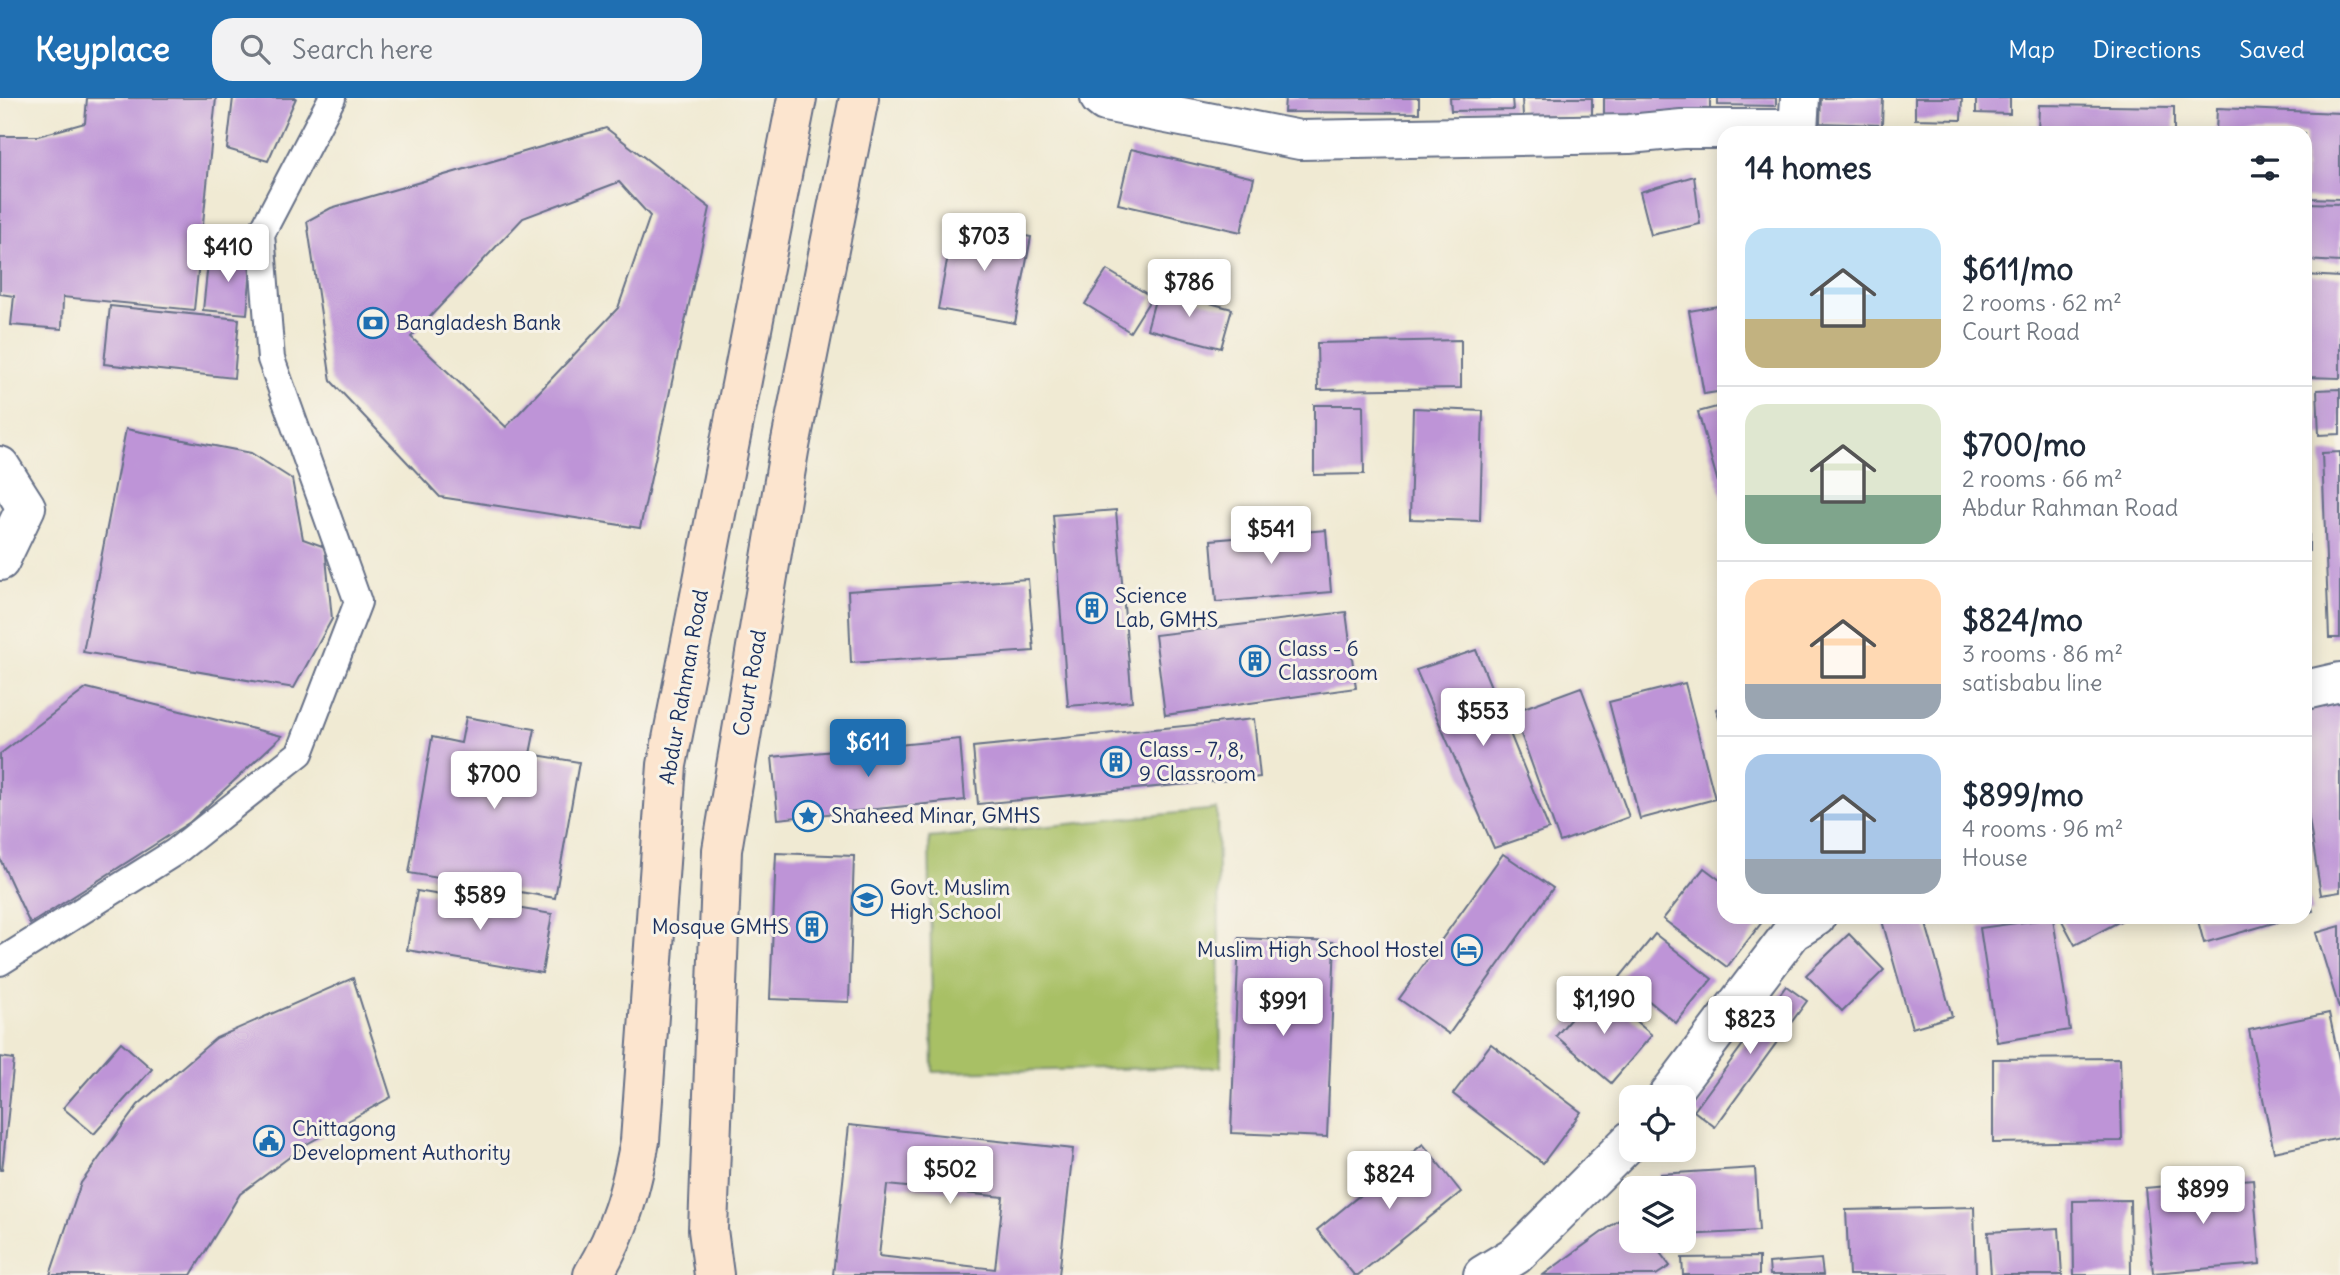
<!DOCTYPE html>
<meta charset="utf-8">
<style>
:root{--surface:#fff;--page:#f2f2f3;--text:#1f2937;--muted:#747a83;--line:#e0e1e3;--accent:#1f6fb2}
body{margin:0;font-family:Delius,sans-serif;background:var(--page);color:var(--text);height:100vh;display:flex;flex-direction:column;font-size:26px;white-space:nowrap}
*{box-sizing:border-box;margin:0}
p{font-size:23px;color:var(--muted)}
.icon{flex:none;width:38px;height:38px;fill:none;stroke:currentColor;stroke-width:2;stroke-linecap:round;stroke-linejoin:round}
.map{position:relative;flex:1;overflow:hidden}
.sheet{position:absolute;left:1717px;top:28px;width:595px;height:798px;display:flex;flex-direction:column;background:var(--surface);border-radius:21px;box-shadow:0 4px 18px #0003}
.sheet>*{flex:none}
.controls{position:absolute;left:1619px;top:987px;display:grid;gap:14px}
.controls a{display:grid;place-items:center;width:77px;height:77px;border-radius:14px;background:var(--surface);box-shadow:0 4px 18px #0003;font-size:35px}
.price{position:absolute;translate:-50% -60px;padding:0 16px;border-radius:7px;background:#fff;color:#222;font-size:23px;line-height:46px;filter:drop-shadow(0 2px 4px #0008)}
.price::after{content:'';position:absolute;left:50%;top:42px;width:21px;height:16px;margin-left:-10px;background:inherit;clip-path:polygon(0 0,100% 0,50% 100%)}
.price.current{background:var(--accent);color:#fff}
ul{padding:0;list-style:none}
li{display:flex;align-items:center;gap:21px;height:175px;padding:0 28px}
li+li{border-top:2px solid var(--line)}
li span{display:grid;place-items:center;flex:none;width:196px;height:140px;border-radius:21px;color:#555}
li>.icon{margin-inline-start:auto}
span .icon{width:84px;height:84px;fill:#fffc;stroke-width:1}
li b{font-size:30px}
h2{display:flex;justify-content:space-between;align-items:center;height:84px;padding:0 28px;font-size:30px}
header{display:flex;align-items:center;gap:42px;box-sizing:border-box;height:98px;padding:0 35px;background:var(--accent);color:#fff}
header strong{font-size:33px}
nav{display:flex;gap:38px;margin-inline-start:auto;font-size:24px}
.search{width:490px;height:63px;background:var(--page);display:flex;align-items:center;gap:18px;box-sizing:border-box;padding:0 24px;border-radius:21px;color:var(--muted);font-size:26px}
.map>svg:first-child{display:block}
.green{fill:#a8c065;stroke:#627862;stroke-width:2}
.building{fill:#be94d7;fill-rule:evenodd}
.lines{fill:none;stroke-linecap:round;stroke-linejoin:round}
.service-casing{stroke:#667087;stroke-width:30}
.minor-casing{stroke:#667087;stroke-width:42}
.secondary-casing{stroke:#667087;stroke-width:42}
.service{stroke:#fff;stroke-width:26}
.minor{stroke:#fff;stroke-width:38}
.secondary{stroke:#fce5cf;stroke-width:38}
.labels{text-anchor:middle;stroke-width:6;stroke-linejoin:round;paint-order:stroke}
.poi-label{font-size:21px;fill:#1b2f5e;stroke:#f7f3e8;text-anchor:start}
.street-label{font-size:21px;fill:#1b2f5e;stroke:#f7f3e8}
</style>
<header>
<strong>Keyplace</strong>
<div class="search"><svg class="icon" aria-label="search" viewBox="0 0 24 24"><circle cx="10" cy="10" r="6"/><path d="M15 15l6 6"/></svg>Search here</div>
<nav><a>Map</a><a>Directions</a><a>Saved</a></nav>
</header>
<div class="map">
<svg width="2340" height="1177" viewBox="0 0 2340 1177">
<rect width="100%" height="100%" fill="#f7f3e8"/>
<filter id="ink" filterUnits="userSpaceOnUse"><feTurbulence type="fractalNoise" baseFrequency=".0143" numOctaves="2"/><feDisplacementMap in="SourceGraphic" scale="14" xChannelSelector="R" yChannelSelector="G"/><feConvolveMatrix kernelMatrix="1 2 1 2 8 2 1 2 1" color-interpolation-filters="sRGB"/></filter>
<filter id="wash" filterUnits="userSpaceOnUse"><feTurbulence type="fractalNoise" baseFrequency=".00686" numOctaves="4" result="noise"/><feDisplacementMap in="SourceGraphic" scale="28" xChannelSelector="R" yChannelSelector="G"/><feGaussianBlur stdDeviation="1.57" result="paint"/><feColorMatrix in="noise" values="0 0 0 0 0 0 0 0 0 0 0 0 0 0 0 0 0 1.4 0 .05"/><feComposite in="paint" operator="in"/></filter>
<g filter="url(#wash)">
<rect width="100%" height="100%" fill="#f0ead3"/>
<polygon class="green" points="1217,711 1221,969 933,974 929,740"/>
<g id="blocks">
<g class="building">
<polygon points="87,0 216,0 194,212 63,199 62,231 11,227 14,198 0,196 0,38 38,38 85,25"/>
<polygon points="233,0 296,0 268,63 227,51"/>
<polygon points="1285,0 1419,0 1419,15 1284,14"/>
<polygon points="1450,0 1512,0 1513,12 1451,13"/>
<polygon points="1522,0 1592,0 1592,17 1523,18"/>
<polygon points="1604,0 1710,0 1710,16 1604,18"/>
<polygon points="1718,0 1776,0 1776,8 1718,7"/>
<polygon points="1821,0 1883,0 1882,27 1820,25"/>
<polygon points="1915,0 1962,0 1961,22 1915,21"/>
<polygon points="1976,0 2010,0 2010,16 1976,15"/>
<polygon points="2039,7 2174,9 2174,35 2038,35"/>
<polygon points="2217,10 2340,15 2340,101 2305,100 2305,35 2216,35"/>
<path d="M 606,30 L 710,110 L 640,430 L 440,399 L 331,283 L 307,123 L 331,110 ZM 619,84 L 650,118 L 618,210 L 506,329 L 411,239 L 523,120 Z"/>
<polygon points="1131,51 1254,80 1241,134 1118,106"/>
<polygon points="1694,78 1700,126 1651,137 1640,94"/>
<polygon points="2305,105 2340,106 2340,164 2305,162"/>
<polygon points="954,125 1031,139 1015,225 938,211"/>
<polygon points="209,156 252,159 247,216 203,212"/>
<polygon points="1107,172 1152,199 1130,234 1085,206"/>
<polygon points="2305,177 2340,179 2340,280 2305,279"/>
<polygon points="1158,191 1232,211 1221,250 1147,231"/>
<polygon points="1724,207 1724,293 1704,296 1689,213"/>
<polygon points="110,208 239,221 234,280 104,266"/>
<polygon points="1461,242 1461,290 1318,292 1317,245"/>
<polygon points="2340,291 2340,336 2319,337 2317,292"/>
<polygon points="1314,307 1363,307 1364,376 1314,377"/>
<polygon points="1724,307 1724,402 1723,402 1698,314"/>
<polygon points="1413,310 1483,313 1480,423 1410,421"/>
<polygon points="126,331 251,355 292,381 303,441 325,449 332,521 294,590 83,554"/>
<polygon points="2340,354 2340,540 2329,540 2322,355"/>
<rect x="2305" y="389" width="4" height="64"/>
<polygon points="1116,412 1132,603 1068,608 1053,417"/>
<polygon points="1326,432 1331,494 1216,504 1211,442"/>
<polygon points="1028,481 1034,553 851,565 848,493"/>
<polygon points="1346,514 1356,590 1165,617 1155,537"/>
<polygon points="1476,552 1549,731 1494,750 1416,572"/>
<polygon points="1685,585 1715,701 1640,721 1609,604"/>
<polygon points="1581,589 1629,719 1560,744 1513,614"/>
<polygon points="87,590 282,638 190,724 30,826 0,761 0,656"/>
<polygon points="2340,599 2340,794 2321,797 2305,696 2305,605"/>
<polygon points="1724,608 1724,632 1723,632 1716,611"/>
<polygon points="466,619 535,631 530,656 579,664 555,800 409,775 432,639 461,645"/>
<polygon points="1254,621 1260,679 978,706 973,649"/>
<polygon points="960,641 965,702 778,721 772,659"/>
<polygon points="776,755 854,758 849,904 770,901"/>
<polygon points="1503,756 1553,790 1449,936 1399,901"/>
<polygon points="1704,770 1724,785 1724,819 1766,819 1727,869 1663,821"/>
<polygon points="2305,788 2313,813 2305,816"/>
<polygon points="417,793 552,816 542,875 407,852"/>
<polygon points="1881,819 1924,819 1952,918 1912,930"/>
<polygon points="2060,819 2128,819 2075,847"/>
<polygon points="2197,819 2291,819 2291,820 2204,845"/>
<polygon points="2053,820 2070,932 1997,944 1980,830"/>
<polygon points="2340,828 2340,910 2339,910 2316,835"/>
<polygon points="1655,836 1712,881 1676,925 1620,879"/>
<polygon points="1849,836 1884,872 1842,913 1806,877"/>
<polygon points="1239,840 1335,844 1327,1039 1231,1035"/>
<polygon points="353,880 391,999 307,1046 240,1096 191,1177 50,1177 81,1085 138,1007 216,940"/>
<polygon points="1786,888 1807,903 1715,1029 1694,1013"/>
<polygon points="1597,890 1652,937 1611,985 1556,938"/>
<polygon points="2329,915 2340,966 2340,1040 2274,1054 2249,932"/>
<polygon points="121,944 152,971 94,1036 63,1010"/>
<polygon points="1491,946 1581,1014 1543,1065 1453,996"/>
<polygon points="0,959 14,961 2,1072 0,1072"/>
<polygon points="2120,960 2122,1043 1993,1045 1993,961"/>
<path d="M 849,1027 L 1073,1051 L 1059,1177 L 833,1177 ZM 887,1087 L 1003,1099 L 995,1171 L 879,1158 Z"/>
<polygon points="1423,1046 1461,1094 1358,1177 1354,1177 1317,1132"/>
<polygon points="1755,1070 1759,1133 1684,1137 1684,1090 1661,1090 1660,1076"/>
<polygon points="2253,1081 2260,1166 2153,1175 2145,1090"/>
<polygon points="2130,1102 2131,1177 2074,1177 2073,1103"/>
<polygon points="1974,1109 1976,1177 1849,1177 1846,1112"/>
<polygon points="1630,1114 1631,1143 1651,1143 1670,1168 1656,1177 1543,1177"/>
<polygon points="2059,1130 2062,1177 1991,1177 1988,1134"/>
<polygon points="1759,1159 1759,1177 1683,1177 1682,1160"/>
<polygon points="1821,1161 1823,1177 1770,1177 1769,1165"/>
</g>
</g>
</g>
<g filter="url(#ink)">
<use href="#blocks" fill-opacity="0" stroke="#667087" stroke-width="2"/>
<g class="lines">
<g class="service-casing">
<polyline id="service" points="0,864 175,754 300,655 358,504 271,261 261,136 332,0"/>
</g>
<g class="minor-casing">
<g id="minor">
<polyline points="1100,0 1105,4 1300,42 1629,36 1682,31 1798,31 1800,0"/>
<polyline points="0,368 26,409 0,463"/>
<polyline points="2305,592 2340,584"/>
<polyline points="1667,999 1792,834 1816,819"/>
<polyline points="1483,1177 1516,1157 1631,1042"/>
</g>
</g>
<g class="secondary-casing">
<g id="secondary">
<path d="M 593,1177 C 620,1132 630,1095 640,1043 L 667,667 L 797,0"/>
<polyline points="714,1177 708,1132 722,752 789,353 859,0"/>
</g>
</g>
<use href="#service" class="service"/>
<use href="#minor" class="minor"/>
<use href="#secondary" class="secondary"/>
</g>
</g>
<defs>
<g id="bank-ring" transform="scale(1.575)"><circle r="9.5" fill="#f7f3e8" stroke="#1f6fb2" stroke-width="1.5"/><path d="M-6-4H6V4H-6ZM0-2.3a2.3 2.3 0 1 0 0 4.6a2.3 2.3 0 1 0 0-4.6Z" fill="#1f6fb2"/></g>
<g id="building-ring" transform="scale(1.575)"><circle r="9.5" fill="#f7f3e8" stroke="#1f6fb2" stroke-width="1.5"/><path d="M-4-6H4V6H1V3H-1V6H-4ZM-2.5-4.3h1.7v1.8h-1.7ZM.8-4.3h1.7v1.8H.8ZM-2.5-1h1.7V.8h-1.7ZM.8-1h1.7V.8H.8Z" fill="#1f6fb2"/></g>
<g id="sight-ring" transform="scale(1.575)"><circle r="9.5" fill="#f7f3e8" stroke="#1f6fb2" stroke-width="1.5"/><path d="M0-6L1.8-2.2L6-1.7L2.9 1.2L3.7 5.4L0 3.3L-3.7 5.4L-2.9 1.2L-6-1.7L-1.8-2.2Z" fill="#1f6fb2"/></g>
<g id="school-ring" transform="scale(1.575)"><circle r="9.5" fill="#f7f3e8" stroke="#1f6fb2" stroke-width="1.5"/><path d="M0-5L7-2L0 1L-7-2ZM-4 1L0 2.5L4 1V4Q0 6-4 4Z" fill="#1f6fb2"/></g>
<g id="hotel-ring" transform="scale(1.575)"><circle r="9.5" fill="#f7f3e8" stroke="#1f6fb2" stroke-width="1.5"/><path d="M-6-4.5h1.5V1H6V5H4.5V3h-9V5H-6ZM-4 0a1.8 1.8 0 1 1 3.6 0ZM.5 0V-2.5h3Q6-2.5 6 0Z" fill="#1f6fb2"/></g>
<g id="civic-ring" transform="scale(1.575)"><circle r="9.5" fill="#f7f3e8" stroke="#1f6fb2" stroke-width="1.5"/><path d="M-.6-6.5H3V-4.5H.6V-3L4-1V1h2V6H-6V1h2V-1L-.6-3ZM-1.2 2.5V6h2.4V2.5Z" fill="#1f6fb2"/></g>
</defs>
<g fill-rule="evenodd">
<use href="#bank-ring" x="373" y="225"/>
<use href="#building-ring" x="1092" y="510"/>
<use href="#building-ring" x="1255" y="563"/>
<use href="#building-ring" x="1116" y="664"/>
<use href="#sight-ring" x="808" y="718"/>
<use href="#school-ring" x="867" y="802"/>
<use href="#building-ring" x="812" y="829"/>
<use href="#hotel-ring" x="1467" y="852"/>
<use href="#civic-ring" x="269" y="1043"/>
</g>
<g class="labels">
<g class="poi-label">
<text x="396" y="232">Bangladesh Bank</text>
<text x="1115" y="505">Science<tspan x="1115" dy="24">Lab, GMHS</tspan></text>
<text x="1278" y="558">Class - 6<tspan x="1278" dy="24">Classroom</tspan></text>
<text x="1139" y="659">Class - 7, 8,<tspan x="1139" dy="24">9 Classroom</tspan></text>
<text x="831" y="725">Shaheed Minar, GMHS</text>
<text x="890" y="797">Govt. Muslim<tspan x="890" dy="24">High School</tspan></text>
<text x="789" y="836" text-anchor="end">Mosque GMHS</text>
<text x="1444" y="859" text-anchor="end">Muslim High School Hostel</text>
<text x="292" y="1038">Chittagong<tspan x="292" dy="24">Development Authority</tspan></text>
</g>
<g class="street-label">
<text transform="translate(750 585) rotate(-80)" y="7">Court Road</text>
<text transform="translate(684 589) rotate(-80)" y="7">Abdur Rahman Road</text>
</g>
</g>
</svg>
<div class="controls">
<a><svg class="icon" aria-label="locate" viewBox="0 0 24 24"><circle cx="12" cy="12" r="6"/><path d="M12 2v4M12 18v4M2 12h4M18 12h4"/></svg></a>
<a><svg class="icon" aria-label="layers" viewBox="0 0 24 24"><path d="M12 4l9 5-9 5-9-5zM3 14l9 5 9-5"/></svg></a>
</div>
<b class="price" style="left:984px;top:175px">$703</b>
<b class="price" style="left:228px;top:186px">$410</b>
<b class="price" style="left:1189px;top:221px">$786</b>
<b class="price" style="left:1271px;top:468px">$541</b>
<b class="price" style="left:1483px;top:650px">$553</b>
<b class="price current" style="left:868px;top:681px">$611</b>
<b class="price" style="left:494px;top:713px">$700</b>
<b class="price" style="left:480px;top:834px">$589</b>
<b class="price" style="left:1604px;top:938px">$1,190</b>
<b class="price" style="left:1283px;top:940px">$991</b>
<b class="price" style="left:1750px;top:958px">$823</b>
<b class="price" style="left:950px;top:1108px">$502</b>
<b class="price" style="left:1389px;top:1113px">$824</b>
<b class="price" style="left:2203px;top:1128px">$899</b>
<section class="sheet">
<h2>14 homes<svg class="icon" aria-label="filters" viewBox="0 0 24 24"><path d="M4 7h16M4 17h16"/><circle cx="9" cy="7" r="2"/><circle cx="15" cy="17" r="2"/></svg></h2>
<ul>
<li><span style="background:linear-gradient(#bfe0f5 65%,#c2b280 0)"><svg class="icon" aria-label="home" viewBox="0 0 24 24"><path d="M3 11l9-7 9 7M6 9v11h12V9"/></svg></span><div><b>$611/mo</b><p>2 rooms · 62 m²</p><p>Court Road</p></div></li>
<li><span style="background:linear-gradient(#dfe7d0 65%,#7fa58c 0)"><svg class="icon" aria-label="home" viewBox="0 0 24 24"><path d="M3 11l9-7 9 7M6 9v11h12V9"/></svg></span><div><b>$700/mo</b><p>2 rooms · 66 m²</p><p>Abdur Rahman Road</p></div></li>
<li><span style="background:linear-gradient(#ffd9b3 75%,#9aa5b1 0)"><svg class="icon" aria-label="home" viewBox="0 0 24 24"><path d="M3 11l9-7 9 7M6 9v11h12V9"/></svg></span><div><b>$824/mo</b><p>3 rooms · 86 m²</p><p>satisbabu line</p></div></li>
<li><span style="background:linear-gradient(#a9c7e8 75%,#9aa5b1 0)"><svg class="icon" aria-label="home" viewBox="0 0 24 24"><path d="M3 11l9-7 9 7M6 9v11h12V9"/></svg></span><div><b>$899/mo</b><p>4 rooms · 96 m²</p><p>House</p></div></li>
</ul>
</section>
</div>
